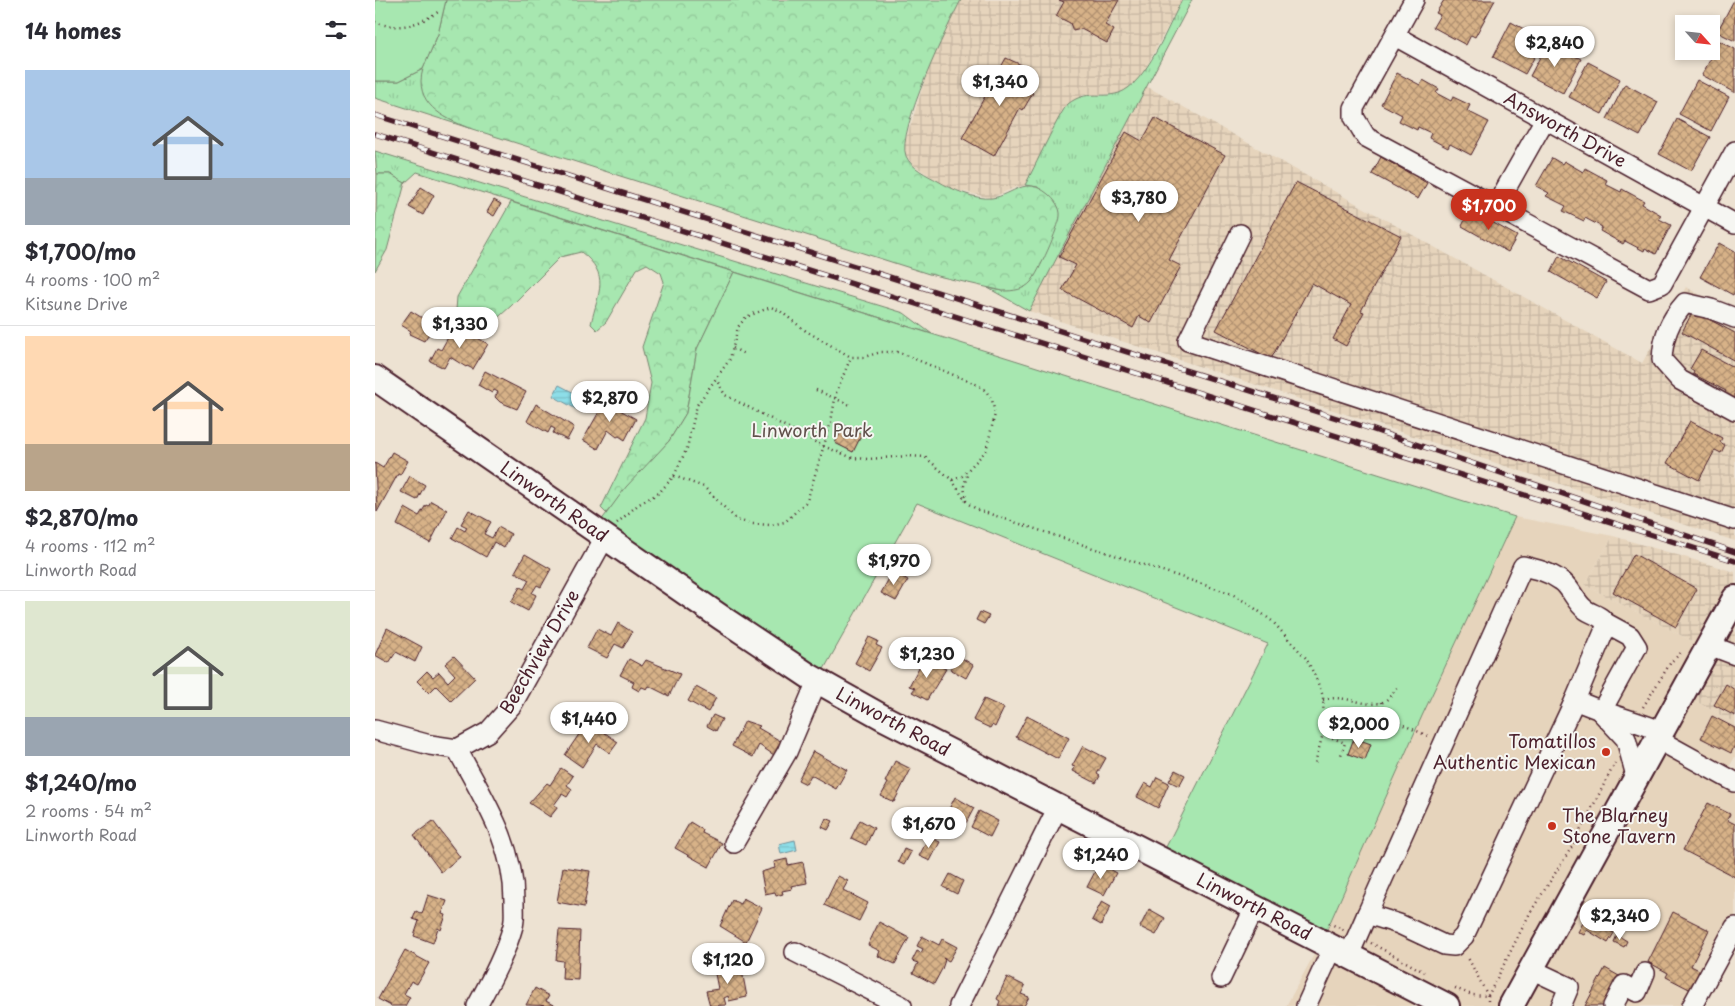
<!DOCTYPE html>
<meta charset="utf-8">
<style>
:root{--surface:#fff;--page:#f2f2f3;--text:#2b2b33;--muted:#7c7c81;--line:#e1e1e2;--accent:#c8321e}
body{margin:0;font-family:"Playpen Sans",sans-serif;background:var(--page);color:var(--text);height:100vh;display:flex;flex-direction:column;font-size:19px;white-space:nowrap}
*{box-sizing:border-box;margin:0}
p{font-size:16px;color:var(--muted)}
.icon{flex:none;width:28px;height:28px;fill:none;stroke:currentColor;stroke-width:2;stroke-linecap:round;stroke-linejoin:round}
.map{position:relative;flex:1;overflow:hidden}
.panel{display:flex;flex-direction:column;background:var(--surface);width:375px}
.panel>*{flex:none}
.needle{width:32px;rotate:117deg}
.tools{position:absolute;left:1300px;top:15px;display:grid;gap:10px}
.tools a{display:grid;place-items:center;width:45px;height:45px;border-radius:0px;background:var(--surface);box-shadow:0 2px 8px #0003;font-size:25px}
.price{position:absolute;translate:-50% -42px;padding:0 11px;border-radius:18px;background:#fff;color:#222;font-size:16px;line-height:32px;filter:drop-shadow(0 1px 2px #0008)}
.price::after{content:'';position:absolute;left:50%;top:30px;width:15px;height:11px;margin-left:-8px;background:inherit;clip-path:polygon(0 0,100% 0,50% 100%)}
.price.on{background:var(--accent);color:#fff}
ul{padding:0;list-style:none}
li{display:grid;align-content:center;gap:10px;height:265px;padding:0 25px}
li+li{border-top:1px solid var(--line)}
li span{display:grid;place-items:center;height:155px;border-radius:0px;color:#555}
li>.icon{margin-inline-start:auto}
span .icon{width:90px;height:90px;fill:#fffc;stroke-width:1}
li b{font-size:21px}
h2{display:flex;justify-content:space-between;align-items:center;height:60px;padding:0 25px;font-size:21px}
main{display:flex;flex:1;min-height:0}
.map>svg:first-child{display:block}
.built{fill:#e6d4bc}
.industrial{fill:url(#industrial-grid)}
.grass{fill:url(#grass-tufts);stroke:#78836e}
.forest{fill:url(#forest-crowns);stroke:#78836e}
.park{fill:#a7e7b0;stroke:#78836e}
.water{fill:url(#water-rules);stroke:#72929c}
.building{fill:url(#building-cross-hatch);stroke:#4a1f2b}
.lines{fill:none;stroke-linecap:round;stroke-linejoin:round}
.minor-casing{stroke:#4a1f2b;stroke-width:22}
.major-casing{stroke:#4a1f2b;stroke-width:28}
.path{stroke:#4a1f2b;stroke-width:2.5;stroke-dasharray:1 4;stroke-linecap:butt}
.minor{stroke:#f6f6f2;stroke-width:19}
.major{stroke:#f6f6f2;stroke-width:24}
.rail-casing{stroke:#4a1f2b;stroke-width:5.5}
.rail{stroke:#f6f6f2;stroke-width:4;stroke-dasharray:11;stroke-linecap:butt}
.poi-dot{fill:#c8321e;stroke:#f6f6f2;stroke-width:2}
.labels{text-anchor:middle;stroke-width:4;stroke-linejoin:round;paint-order:stroke}
.street-label{font-size:18px;fill:#4a1f2b;stroke:#f6f6f2}
.park-label{font-size:18px;fill:#61514c;stroke:#f6f6f2}
.poi-label{font-size:18px;fill:#4a1f2b;stroke:#f6f6f2;text-anchor:end}
</style>
<main>
<section class="panel">
<h2>14 homes<svg class="icon" aria-label="filters" viewBox="0 0 24 24"><path d="M4 7h16M4 17h16"/><circle cx="9" cy="7" r="2"/><circle cx="15" cy="17" r="2"/></svg></h2>
<ul>
<li><span style="background:linear-gradient(#a9c7e8 70%,#9aa5b1 0)"><svg class="icon" aria-label="home" viewBox="0 0 24 24"><path d="M3 11l9-7 9 7M6 9v11h12V9"/></svg></span><div><b>$1,700/mo</b><p>4 rooms · 100 m²</p><p>Kitsune Drive</p></div></li>
<li><span style="background:linear-gradient(#ffd9b3 70%,#b9a48a 0)"><svg class="icon" aria-label="home" viewBox="0 0 24 24"><path d="M3 11l9-7 9 7M6 9v11h12V9"/></svg></span><div><b>$2,870/mo</b><p>4 rooms · 112 m²</p><p>Linworth Road</p></div></li>
<li><span style="background:linear-gradient(#dfe7d0 75%,#9aa5b1 0)"><svg class="icon" aria-label="home" viewBox="0 0 24 24"><path d="M3 11l9-7 9 7M6 9v11h12V9"/></svg></span><div><b>$1,240/mo</b><p>2 rooms · 54 m²</p><p>Linworth Road</p></div></li>
</ul>
</section>
<div class="map">
<svg width="1360" height="1006" viewBox="0 0 1360 1006">
<defs>
<pattern id="industrial-grid" width="8" height="8" patternUnits="userSpaceOnUse" patternTransform="scale(1.25)"><rect width="8" height="8" fill="#e6d4bc"/><path d="M0 4h8M4 0v8" fill="none" stroke="#c7b6a2"/></pattern>
<pattern id="grass-tufts" width="24" height="20" patternUnits="userSpaceOnUse" patternTransform="scale(1.25)"><rect width="24" height="20" fill="#a7e7b0"/><path d="M3 7l-1-3M5 7V3M7 7l1-3M15 17l-1-3M17 17v-4M19 17l1-3" fill="none" stroke="#91c698"/></pattern>
<pattern id="forest-crowns" width="20" height="18" patternUnits="userSpaceOnUse" patternTransform="scale(1.25)"><rect width="20" height="18" fill="#a7e7b0"/><path d="M2 6a3 3 0 1 1 6 0M12 15a3 3 0 1 1 6 0" fill="none" stroke="#91c698"/></pattern>
<pattern id="water-rules" width="6" height="5" patternUnits="userSpaceOnUse" patternTransform="scale(1.25)"><rect width="6" height="5" fill="#8ddee8"/><path d="M0 2.5h6" fill="none" stroke="#7bbec7"/></pattern>
<pattern id="building-cross-hatch" width="8" height="8" patternUnits="userSpaceOnUse" patternTransform="scale(1.25)"><rect width="8" height="8" fill="#d7b288"/><path d="M0 0l8 8M0 8l8-8" fill="none" stroke="#b0906f"/></pattern>
</defs>
<rect width="100%" height="100%" fill="#ede2d2"/>
<filter id="ink" filterUnits="userSpaceOnUse"><feTurbulence type="fractalNoise" baseFrequency=".02" numOctaves="2"/><feDisplacementMap in="SourceGraphic" scale="10" xChannelSelector="R" yChannelSelector="G"/><feConvolveMatrix kernelMatrix="1 2 1 2 8 2 1 2 1" color-interpolation-filters="sRGB"/></filter>
<g filter="url(#ink)">
<polygon class="built" points="1140,517 1238,536 1210,585 1334,650 1308,694 1360,723 1360,757 1348,777 1360,784 1360,928 1316,1006 911,1006 949,936 1047,716"/>
<g class="industrial">
<polygon points="586,0 807,0 767,75 753,89 741,94 708,95 691,106 650,185 639,188 616,198 581,190 566,183 537,164 531,155 529,146 558,54"/>
<polygon points="771,86 1267,363 1311,287 1360,315 1360,541 654,311"/>
<polygon points="1238,536 1360,572 1360,723 1308,694 1334,650 1210,585"/>
</g>
<g class="grass">
<path d="M 807,0 L 817,0 L 654,311 L 613,288 L 628,291 L 656,282 L 677,237 L 663,187 L 650,185 C 658,171 685,111 693,104 C 712,89 725,99 744,93 C 772,83 793,26 807,0 Z"/>
<path d="M 48,69 C 43,104 66,117 94,128 L 0,98 L 0,81 L 24,81 Z"/>
<polygon points="0,151 529,313 557,334 42,172 30,183 15,174 2,174"/>
</g>
<g class="forest">
<path d="M 71,0 L 586,0 C 573,25 521,132 531,156 C 536,168 552,175 563,181 C 576,189 601,200 617,198 C 639,195 650,175 673,194 C 679,199 686,208 685,216 C 684,227 663,274 656,282 C 649,290 638,291 628,291 L 554,274 L 94,128 C 68,118 38,103 48,69 C 52,57 59,46 63,34 C 66,23 68,11 71,0 Z"/>
<polygon points="2,174 15,174 30,183 12,250 0,271"/>
<path d="M 136,202 L 359,272 L 322,349 L 311,413 L 294,441 L 231,513 L 226,508 L 270,418 L 276,383 L 267,347 L 289,282 L 286,273 L 272,264 L 262,269 L 231,322 L 222,330 L 216,324 C 223,292 236,275 206,252 L 185,257 L 136,306 L 117,323 L 100,320 L 81,310 L 82,297 Z"/>
</g>
<g class="park">
<polygon points="0,0 71,0 63,34 48,69 24,81 0,81"/>
<polygon points="359,272 1140,517 1047,716 949,936 788,853 893,644 542,503 444,678 223,525 251,487 294,441 311,413 322,349"/>
</g>
<g class="water">
<polygon points="184,385 207,397 205,407 203,406 201,409 178,396"/>
<polygon points="420,840 422,850 406,854 404,844"/>
</g>
<g class="building">
<polygon points="684,0 744,0 730,25 739,30 732,43 706,29 698,31 695,23 681,16 689,2"/>
<polygon points="1069,0 1120,0 1100,37 1096,35 1091,45 1058,27 1065,15 1061,13"/>
<polygon points="1359,0 1360,0 1360,41 1342,32"/>
<polygon points="1136,22 1169,40 1150,74 1118,57"/>
<polygon points="1345,41 1360,49 1360,93 1327,75"/>
<polygon points="1173,42 1206,59 1188,93 1155,76"/>
<polygon points="631,58 660,71 650,88 658,93 648,110 645,108 619,156 587,138"/>
<polygon points="1213,62 1245,79 1227,114 1194,97"/>
<polygon points="1022,73 1045,85 1048,80 1064,89 1061,93 1076,101 1078,97 1095,105 1092,111 1114,122 1096,155 1075,144 1073,148 1054,138 1056,133 1043,127 1042,130 1024,121 1027,115 1006,104"/>
<polygon points="1322,80 1354,97 1336,131 1304,114"/>
<polygon points="1250,84 1283,102 1265,136 1232,119"/>
<polygon points="780,118 850,155 794,260 806,266 776,323 764,316 758,328 687,290 701,265 684,257 751,132 767,141"/>
<polygon points="1302,119 1335,137 1316,171 1284,154"/>
<polygon points="1006,157 1052,183 1043,199 997,174"/>
<polygon points="1177,158 1187,164 1189,161 1208,172 1210,168 1232,180 1230,184 1246,192 1247,189 1269,201 1267,204 1286,215 1284,219 1296,225 1281,254 1270,248 1269,251 1250,241 1248,244 1225,231 1227,227 1210,218 1209,221 1188,211 1191,206 1171,196 1174,193 1161,186"/>
<polygon points="921,182 1026,236 986,311 989,312 971,346 958,339 976,305 937,283 896,359 841,330"/>
<polygon points="46,187 59,195 48,215 34,207"/>
<polygon points="119,200 126,204 119,216 112,212"/>
<polygon points="1095,210 1142,236 1133,252 1087,226"/>
<polygon points="1344,243 1360,252 1360,291 1358,295 1325,277"/>
<polygon points="1184,256 1231,282 1222,298 1176,272"/>
<polygon points="36,311 49,319 52,314 62,322 49,341 34,334 36,331 26,325"/>
<polygon points="1318,311 1360,333 1360,361 1307,332"/>
<polygon points="80,325 113,344 98,369 92,366 91,367 75,357 69,368 55,361 62,348 66,350"/>
<polygon points="1326,350 1360,368 1360,400 1349,394 1351,391 1318,374 1319,372 1315,369"/>
<polygon points="110,371 151,392 142,409 125,402 120,397 123,392 119,390 117,393 103,385"/>
<polygon points="233,396 248,404 245,410 261,419 250,440 244,436 242,437 233,430 223,449 208,440"/>
<polygon points="161,404 199,427 192,440 178,433 180,429 176,427 173,433 152,421"/>
<polygon points="1315,421 1347,438 1345,442 1350,445 1346,453 1340,450 1324,480 1292,463"/>
<polygon points="469,425 487,434 478,452 460,443"/>
<polygon points="17,452 33,461 25,475 23,474 2,512 0,463 8,468"/>
<polygon points="35,476 50,485 42,500 26,492"/>
<polygon points="56,501 72,510 55,543 22,525 30,508 44,516 51,505 53,506"/>
<polygon points="94,510 116,522 109,534 117,538 123,527 136,534 129,548 119,542 111,557 77,538 83,527 90,531 92,527 86,524"/>
<polygon points="150,554 176,569 166,587 162,585 157,593 161,595 153,611 136,602 145,587 149,589 154,580 140,572"/>
<polygon points="1259,554 1322,589 1301,627 1238,592"/>
<polygon points="518,571 533,580 521,601 506,593"/>
<polygon points="605,612 614,616 609,624 601,620"/>
<polygon points="243,623 257,632 248,648 240,644 232,658 212,648 222,629 236,636"/>
<polygon points="12,628 47,647 40,662 21,652 14,663 0,655"/>
<polygon points="494,637 503,641 501,645 507,648 494,671 480,663"/>
<polygon points="582,655 598,665 591,678 575,669"/>
<polygon points="79,656 100,678 76,701 61,686 54,693 42,681 52,671 58,677 64,672 73,682 80,675 70,664"/>
<polygon points="549,658 571,669 552,700 537,692 540,688 534,686"/>
<polygon points="254,659 267,666 271,660 305,674 294,696 274,686 272,689 267,687 264,691 257,687 259,682 245,675"/>
<polygon points="1351,684 1360,690 1360,716 1339,705"/>
<polygon points="321,687 341,698 333,712 313,701"/>
<polygon points="609,699 629,708 620,727 617,725 615,728 598,720"/>
<polygon points="338,715 347,719 341,731 332,726"/>
<polygon points="652,716 694,738 683,759 641,737"/>
<polygon points="1337,716 1360,728 1360,745 1356,753 1326,738"/>
<polygon points="213,721 243,742 235,753 222,744 207,767 190,755"/>
<polygon points="370,721 385,726 383,728 409,743 402,757 384,745 378,757 357,746"/>
<polygon points="979,738 996,744 990,760 973,754"/>
<polygon points="708,746 731,758 722,774 725,776 721,783 698,771 700,767 697,766"/>
<polygon points="438,751 472,770 461,789 436,775 431,784 423,780"/>
<polygon points="520,761 536,769 519,802 506,796 513,783 510,782"/>
<polygon points="186,768 198,776 192,785 197,789 192,797 187,794 179,805 183,807 175,817 154,803 172,783 175,785"/>
<polygon points="800,770 810,775 804,786 794,781"/>
<polygon points="782,777 794,783 783,808 762,797 770,783 777,787"/>
<polygon points="580,797 599,808 591,823 572,813"/>
<polygon points="1333,803 1355,814 1352,820 1360,824 1360,877 1308,850"/>
<polygon points="604,811 623,821 615,837 596,827"/>
<polygon points="451,818 458,821 453,830 447,827"/>
<polygon points="485,820 499,828 491,845 476,838"/>
<polygon points="58,821 85,857 66,872 39,835"/>
<polygon points="315,822 328,830 327,833 347,843 334,867 300,848"/>
<polygon points="554,837 565,842 555,861 544,856"/>
<polygon points="529,849 536,852 529,865 523,862"/>
<polygon points="412,859 413,865 428,862 432,883 416,886 417,889 407,891 408,894 401,896 400,892 390,894 386,872 400,868 399,862"/>
<polygon points="724,864 741,873 729,895 712,887"/>
<polygon points="188,867 215,871 209,907 182,902"/>
<polygon points="575,874 588,881 582,894 568,887"/>
<polygon points="463,876 473,881 468,890 493,903 484,921 449,905"/>
<polygon points="53,895 72,901 67,914 71,915 66,930 63,928 58,943 39,936 44,921 38,919 41,911 47,914"/>
<polygon points="368,898 387,908 371,942 345,926 357,900 365,904"/>
<polygon points="727,901 736,906 726,925 717,920"/>
<polygon points="774,909 790,918 781,935 765,927"/>
<polygon points="1221,910 1227,913 1223,920 1230,924 1228,927 1239,933 1233,943 1212,930 1209,935 1203,932 1213,914 1217,916"/>
<polygon points="1298,912 1334,930 1316,966 1326,971 1316,990 1291,977 1293,973 1273,962"/>
<polygon points="504,922 534,938 520,964 503,956 505,951 493,945"/>
<polygon points="184,930 205,931 203,980 187,979 188,961 181,960"/>
<polygon points="1242,935 1252,941 1249,947 1239,942"/>
<polygon points="547,936 564,945 567,939 582,947 574,961 568,958 570,960 567,969 559,984 538,973 543,963 537,961 542,951 546,953 548,949 542,946"/>
<polygon points="30,950 54,963 42,984 36,981 29,994 35,997 30,1006 16,1006 3,999"/>
<polygon points="365,960 372,997 354,1001 353,996 349,998 351,1005 335,1006 331,991 343,989 340,974 349,972 347,964"/>
<polygon points="1230,968 1244,976 1228,1006 1210,1006"/>
<polygon points="632,977 650,986 646,994 654,997 649,1006 623,1006 625,1001 622,999"/>
<polygon points="160,988 174,996 171,1001 180,1006 151,1005"/>
</g>
<g class="lines">
<g class="minor-casing">
<g id="minor">
<polyline points="1039,0 979,108 979,117 991,137 1274,289 1287,284 1360,151"/>
<polyline points="1020,36 1360,224"/>
<polyline points="1121,206 1170,119"/>
<polyline points="865,234 813,341 1360,520"/>
<path d="M 1360,318 L 1336,309 L 1310,303 C 1294,321 1288,337 1287,360 L 1305,380 L 1360,410"/>
<polyline points="1334,645 1360,655"/>
<polyline points="1226,712 1262,647 1255,636 1231,623"/>
<polyline points="1226,712 1251,739 1261,776"/>
<polyline points="0,730 55,745 82,749"/>
<polyline points="1282,739 1360,782"/>
<path d="M 82,749 C 108,798 140,845 139,903 C 139,911 140,919 138,926 C 130,955 116,980 102,1006"/>
<polyline points="82,749 113,732 137,705 230,537"/>
<polyline points="359,843 412,752 442,681"/>
<path d="M 992,914 L 1148,566 C 1161,569 1174,572 1185,580 C 1196,586 1200,603 1211,610 C 1218,615 1230,616 1231,627 L 1200,700"/>
<polyline points="420,952 527,1006"/>
<path d="M 974,955 L 992,914 L 1024,924 L 1069,945 L 1079,946 L 1089,936 L 1200,700 C 1228,713 1258,720 1286,731"/>
<polyline points="1156,969 1194,987 1186,1006"/>
<polyline points="846,978 880,907"/>
<polyline points="584,1006 683,807"/>
<polyline points="931,1006 958,947"/>
<polyline points="1238,1006 1249,985 1262,992 1270,973"/>
<polyline points="1317,1006 1360,927"/>
</g>
</g>
<g class="major-casing">
<g id="major">
<polyline points="0,378 347,618 434,676 509,718 1072,1006"/>
<polyline points="1136,1006 1360,598"/>
</g>
</g>
<g class="path">
<path d="M 0,22 C 23,31 43,25 63,12"/>
<polyline points="358,348 371,355"/>
<polyline points="441,390 475,405"/>
<polyline points="299,476 329,487 362,520 377,524 396,525 410,522 432,501 456,422 461,393 476,357"/>
<polyline points="577,480 592,503 603,510 857,594 874,604 897,621 917,643 931,658 940,676 948,696 949,730 940,763"/>
<polyline points="591,501 589,486 593,472"/>
<polyline points="242,523 264,504 284,493 299,476 312,448 322,405 355,359 363,327 371,317 396,307 405,311 431,331 476,357 489,357 506,352 523,352 603,385 611,391 617,400 620,414 611,451 587,476 577,480 550,457 532,456 494,459 478,458 448,446 350,395 341,379"/>
<path d="M 948,700 C 971,693 991,709 1008,702 C 1013,700 1018,692 1022,688"/>
<polyline points="1006,702 1009,714 1022,722 1055,737"/>
<polyline points="1268,707 1296,662 1308,651"/>
<polyline points="948,734 970,743 965,758"/>
<polyline points="954,923 969,930"/>
<polyline points="996,943 1049,972"/>
<polyline points="1080,988 1097,995 1113,996 1092,956"/>
<polyline points="1113,1006 1113,996 1155,913 1198,845 1240,763"/>
</g>
<use href="#minor" class="minor"/>
<use href="#major" class="major"/>
<g class="rail-casing">
<g id="rail">
<polyline points="0,115 984,425 1360,552"/>
<polyline points="0,134 1360,561"/>
</g>
</g>
<use href="#rail" class="rail"/>
</g>
</g>
<g class="poi-dot">
<circle cx="1231" cy="752" r="5"/>
<circle cx="1177" cy="826" r="5"/>
</g>
<g class="labels">
<g class="street-label">
<text transform="translate(1190 130) rotate(29)" y="6">Answorth Drive</text>
<text transform="translate(179 502) rotate(35)" y="6">Linworth Road</text>
<text transform="translate(165 652) rotate(-60)" y="6">Beechview Drive</text>
<text transform="translate(518 722) rotate(28)" y="6">Linworth Road</text>
<text transform="translate(879 907) rotate(27)" y="6">Linworth Road</text>
</g>
<g class="park-label">
<text x="437" y="437">Linworth Park</text>
</g>
<g class="poi-label">
<text x="1221" y="748">Tomatillos<tspan x="1221" dy="21">Authentic Mexican</tspan></text>
<text x="1187" y="822" text-anchor="start">The Blarney<tspan x="1187" dy="21">Stone Tavern</tspan></text>
</g>
</g>
</svg>
<div class="tools">
<a><svg class="needle" viewBox="-14 -14 28 28"><path d="M0-13l5 13h-10z" fill="#e53935"/><path d="M0 13l5-13h-10z" fill="#7c7c81"/></svg></a>
</div>
<b class="price" style="left:1180px;top:68px">$2,840</b>
<b class="price" style="left:625px;top:107px">$1,340</b>
<b class="price" style="left:764px;top:223px">$3,780</b>
<b class="price on" style="left:1114px;top:231px">$1,700</b>
<b class="price" style="left:85px;top:349px">$1,330</b>
<b class="price" style="left:235px;top:423px">$2,870</b>
<b class="price" style="left:519px;top:586px">$1,970</b>
<b class="price" style="left:552px;top:679px">$1,230</b>
<b class="price" style="left:214px;top:744px">$1,440</b>
<b class="price" style="left:984px;top:749px">$2,000</b>
<b class="price" style="left:554px;top:849px">$1,670</b>
<b class="price" style="left:726px;top:880px">$1,240</b>
<b class="price" style="left:1245px;top:941px">$2,340</b>
<b class="price" style="left:353px;top:985px">$1,120</b>
</div>
</main>
